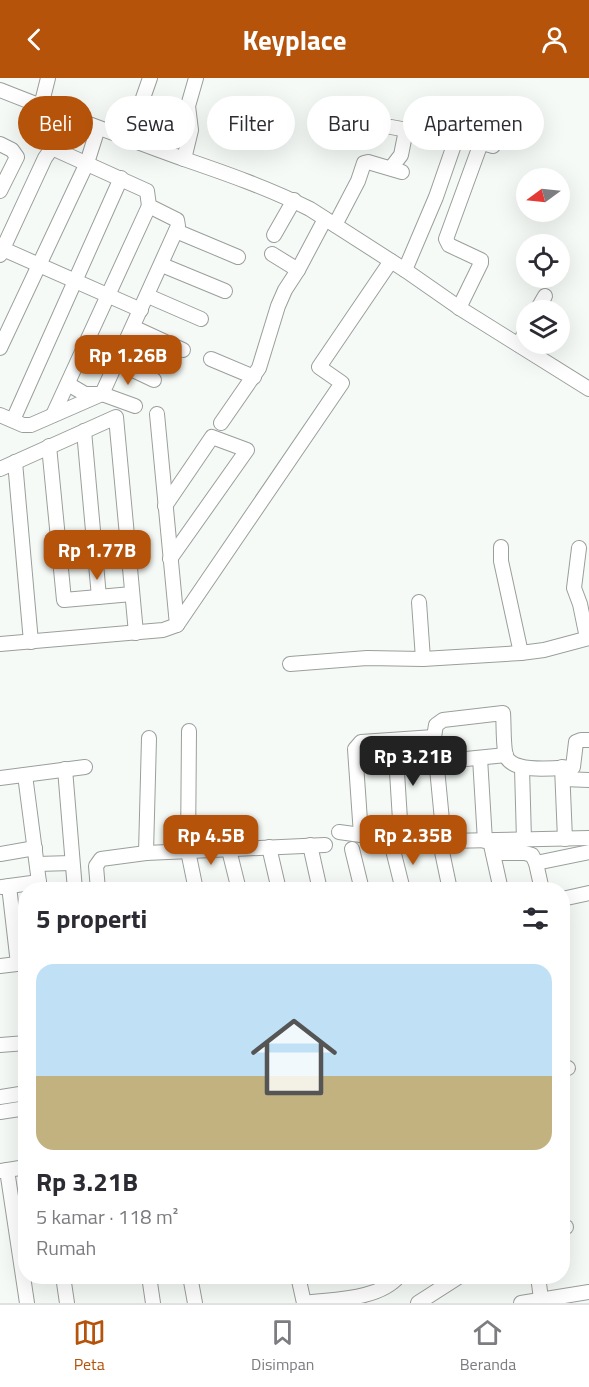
<!DOCTYPE html>
<html lang="id">
<meta charset="utf-8">
<style>
:root{--surface:#fff;--page:#f2f2f3;--text:#2b2b33;--muted:#7c7c81;--line:#e1e1e2;--accent:#b45309}
body{margin:0;font-family:"Titillium Web",sans-serif;background:var(--page);color:var(--text);height:100vh;display:flex;flex-direction:column;font-size:22px;white-space:nowrap}
*{box-sizing:border-box;margin:0}
p{font-size:20px;color:var(--muted)}
.icon{flex:none;width:33px;height:33px;fill:none;stroke:currentColor;stroke-width:2;stroke-linecap:round;stroke-linejoin:round}
.map{position:relative;flex:1;overflow:hidden}
.details{position:absolute;left:18px;top:804px;width:552px;height:402px;display:flex;flex-direction:column;background:var(--surface);border-radius:24px;box-shadow:0 6px 24px #0002}
.details>*{flex:none}
.top-card{position:absolute;left:18px;top:18px;width:554px;height:54px;display:flex;gap:12px}
.needle{width:39px;rotate:255deg}
.tools{position:absolute;left:516px;top:90px;display:grid;gap:12px}
.tools a{display:grid;place-items:center;width:54px;height:54px;border-radius:50%;background:var(--surface);box-shadow:0 6px 24px #0002;font-size:30px}
.price{position:absolute;translate:-50% -51px;padding:0 14px;border-radius:12px;background:var(--accent);color:#fff;font-size:20px;line-height:39px;filter:drop-shadow(0 2px 3px #0008)}
.price::after{content:'';position:absolute;left:50%;top:36px;width:18px;height:14px;margin-left:-9px;background:inherit;clip-path:polygon(0 0,100% 0,50% 100%)}
.price.selected{background:#222;color:#fff}
ul{padding:0;list-style:none}
li{display:grid;align-content:center;gap:12px;height:318px;padding:0 18px}
li span{display:grid;place-items:center;height:186px;border-radius:18px;color:#555}
li>.icon{margin-inline-start:auto}
span .icon{width:108px;height:108px;fill:#fffc;stroke-width:1}
li b{font-size:26px}
h2{display:flex;justify-content:space-between;align-items:center;height:72px;padding:0 18px;font-size:26px}
.pill{padding:0 21px;border-radius:27px;background:var(--surface);box-shadow:0 6px 24px #0002;font-size:21px;line-height:54px}
.pill.selected{background:var(--accent);color:#fff}
header{display:flex;justify-content:space-between;align-items:center;height:78px;padding:0 18px;background:var(--accent);color:#fff;font-size:27px;font-weight:700}
.menu{display:flex;justify-content:space-around;align-items:center;height:84px;border-top:2px solid var(--line);background:var(--surface);font-size:16px;color:var(--muted)}
.menu a{display:grid;justify-items:center;gap:3px}
.menu .selected{color:var(--accent)}
.map>svg:first-child{display:block}
.lines{fill:none;stroke-linecap:round;stroke-linejoin:round}
.minor-casing{stroke:#9a9f9b;stroke-width:16}
.minor{stroke:#fff;stroke-width:14}
</style>
<header><svg class="icon" aria-label="back" viewBox="0 0 24 24"><path d="M15 5l-7 7 7 7"/></svg>Keyplace<svg class="icon" aria-label="person" viewBox="0 0 24 24"><circle cx="12" cy="8" r="4"/><path d="M4 21q1-7 8-7t8 7"/></svg></header>
<div class="map">
<svg width="589" height="1225" viewBox="0 0 589 1225">
<rect width="100%" height="100%" fill="#f5faf6"/>
<g class="lines">
<g class="minor-casing">
<g id="minor">
<path d="M 0,12 C 60,36 121,58 181,80 C 225,95 268,110 310,131 L 405,192 L 461,231 L 589,311"/>
<polyline points="41,28 48,0"/>
<polyline points="437,48 456,54 461,59 493,68"/>
<polyline points="391,49 434,57 439,40 445,35 469,43 491,42 526,51"/>
<polyline points="129,60 150,0"/>
<polyline points="0,66 12,72 17,79 0,113"/>
<polyline points="184,81 191,52 188,28 196,0"/>
<polyline points="391,90 401,77 406,52"/>
<polyline points="335,147 358,103 364,85 368,84 402,94"/>
<polyline points="176,153 238,179"/>
<polyline points="274,157 294,122"/>
<polyline points="3,171 141,232"/>
<polyline points="272,176 298,192"/>
<polyline points="0,177 45,80 52,70 147,113 149,128 177,142 178,148 102,316 31,347 23,347 0,337"/>
<polyline points="162,187 225,213"/>
<polyline points="405,192 436,119 454,67"/>
<polyline points="148,218 201,241"/>
<polyline points="459,230 481,185 481,182 449,167 446,161 481,65"/>
<polyline points="537,232 545,218"/>
<polyline points="133,249 183,272"/>
<polyline points="519,267 526,252"/>
<polyline points="0,270 87,85 98,50"/>
<polyline points="211,281 254,299"/>
<polyline points="116,284 154,302"/>
<polyline points="68,306 85,316 102,316 135,328"/>
<polyline points="157,336 177,547"/>
<polyline points="53,337 149,128"/>
<polyline points="13,342 121,100"/>
<polyline points="221,345 259,290 278,228 285,212 298,192 325,141"/>
<polyline points="84,353 99,519"/>
<polyline points="49,368 64,522 132,516"/>
<polyline points="15,384 31,564"/>
<polyline points="0,391 116,339 136,555"/>
<polyline points="165,428 212,359 247,372 170,481"/>
<polyline points="501,469 501,483 521,575"/>
<polyline points="579,470 574,510 580,526 587,560"/>
<polyline points="419,524 423,581"/>
<polyline points="0,566 163,552 177,547 342,305 319,289 391,183"/>
<polyline points="290,586 367,580 423,581 521,575 544,572 589,560"/>
<polyline points="189,653 188,773 196,812"/>
<polyline points="434,659 361,664 355,671 361,757 443,760"/>
<polyline points="395,662 401,758"/>
<polyline points="480,680 485,763"/>
<polyline points="436,684 506,677"/>
<polyline points="562,689 565,761"/>
<polyline points="522,690 524,762"/>
<polyline points="65,691 75,812"/>
<polyline points="25,697 40,812"/>
<polyline points="0,700 85,689"/>
<polyline points="563,701 589,702"/>
<polyline points="339,754 361,757"/>
<path d="M 444,763 L 434,659 L 436,647 L 443,642 L 503,635 C 504,647 503,668 506,678 C 513,696 556,690 573,689 L 576,664 L 581,662 L 589,662"/>
<polyline points="310,767 320,812"/>
<polyline points="491,767 501,812"/>
<polyline points="269,769 279,812"/>
<polyline points="352,771 362,812"/>
<polyline points="229,772 239,812"/>
<polyline points="393,772 403,812"/>
<polyline points="146,775 149,660"/>
<polyline points="493,775 525,775 532,777 536,785 542,812"/>
<polyline points="0,776 35,770"/>
<polyline points="536,785 589,774"/>
<polyline points="37,786 72,785"/>
<polyline points="9,808 18,886"/>
<polyline points="2,809 39,804"/>
<polyline points="98,812 96,788 101,781 146,775 325,767"/>
<polyline points="450,812 441,769 444,763 589,760"/>
<polyline points="562,821 589,815"/>
<polyline points="0,888 25,885"/>
<polyline points="0,967 26,965"/>
<polyline points="562,992 568,990"/>
<polyline points="0,1019 26,1015"/>
<polyline points="0,1034 26,1030"/>
<polyline points="7,1092 27,1225"/>
<polyline points="1,1093 26,1089"/>
<polyline points="562,1149 566,1149"/>
<polyline points="63,1198 67,1225"/>
<polyline points="149,1198 153,1225"/>
<polyline points="190,1198 195,1225"/>
<polyline points="298,1198 304,1225"/>
<polyline points="538,1198 541,1221"/>
<path d="M 305,1225 C 334,1221 379,1222 399,1198"/>
<polyline points="418,1225 460,1198"/>
<polyline points="521,1225 589,1214"/>
</g>
</g>
<use href="#minor" class="minor"/>
</g>
</svg>
<div class="tools">
<a><svg class="needle" viewBox="-14 -14 28 28"><path d="M0-13l5 13h-10z" fill="#e53935"/><path d="M0 13l5-13h-10z" fill="#7c7c81"/></svg></a>
<a><svg class="icon" aria-label="locate" viewBox="0 0 24 24"><circle cx="12" cy="12" r="6"/><path d="M12 2v4M12 18v4M2 12h4M18 12h4"/></svg></a>
<a><svg class="icon" aria-label="layers" viewBox="0 0 24 24"><path d="M12 4l9 5-9 5-9-5zM3 14l9 5 9-5"/></svg></a>
</div>
<b class="price" style="left:128px;top:308px">Rp 1.26B</b>
<b class="price" style="left:97px;top:503px">Rp 1.77B</b>
<b class="price selected" style="left:413px;top:709px">Rp 3.21B</b>
<b class="price" style="left:211px;top:788px">Rp 4.5B</b>
<b class="price" style="left:413px;top:788px">Rp 2.35B</b>
<div class="top-card">
<a class="pill selected">Beli</a>
<a class="pill">Sewa</a>
<a class="pill">Filter</a>
<a class="pill">Baru</a>
<a class="pill">Apartemen</a>
</div>
<section class="details">
<h2>5 properti<svg class="icon" aria-label="filters" viewBox="0 0 24 24"><path d="M4 7h16M4 17h16"/><circle cx="9" cy="7" r="2"/><circle cx="15" cy="17" r="2"/></svg></h2>
<ul>
<li><span style="background:linear-gradient(#bfe0f5 60%,#c2b280 0)"><svg class="icon" aria-label="home" viewBox="0 0 24 24"><path d="M3 11l9-7 9 7M6 9v11h12V9"/></svg></span><div><b>Rp 3.21B</b><p>5 kamar · 118 m²</p><p>Rumah</p></div></li>
</ul>
</section>
</div>
<nav class="menu">
<a class="selected"><svg class="icon" aria-label="map" viewBox="0 0 24 24"><path d="M3 6l6-2 6 2 6-2v14l-6 2-6-2-6 2zM9 4v14M15 6v14"/></svg>Peta</a>
<a><svg class="icon" aria-label="saved" viewBox="0 0 24 24"><path d="M7 4h10v16l-5-4-5 4z"/></svg>Disimpan</a>
<a><svg class="icon" aria-label="home" viewBox="0 0 24 24"><path d="M3 11l9-7 9 7M6 9v11h12V9"/></svg>Beranda</a>
</nav>
